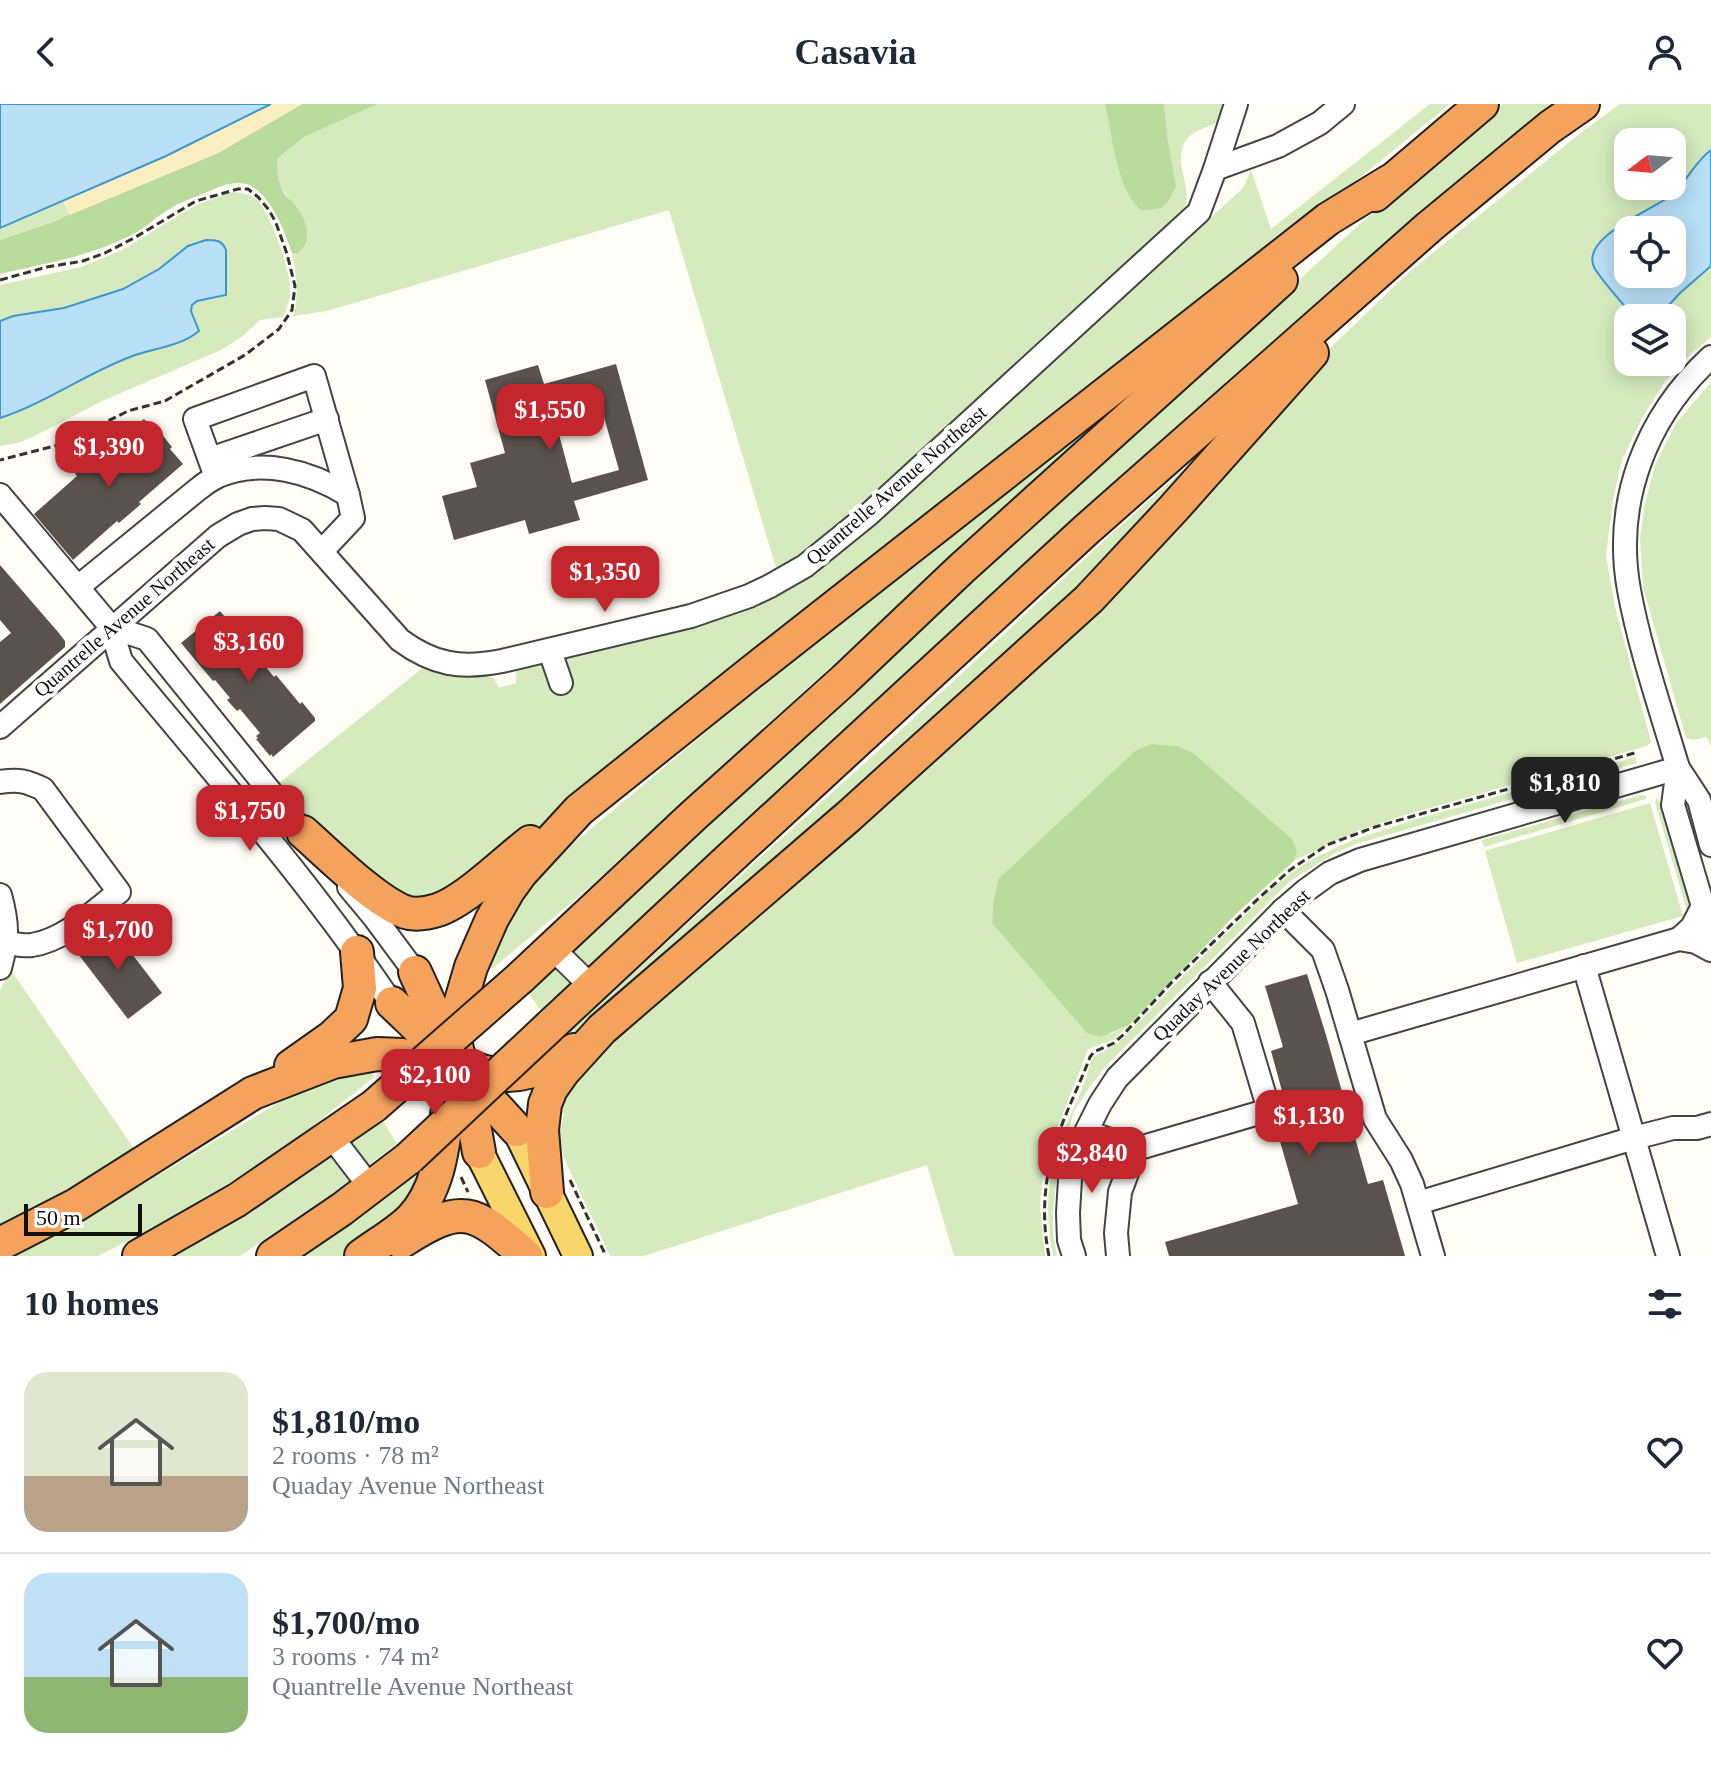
<!DOCTYPE html>
<meta charset="utf-8">
<style>
:root{--surface:#fff;--page:#f6f6f7;--text:#1f2937;--muted:#747a83;--line:#e0e1e3;--accent:#c4262e}
body{margin:0;font-family:Georgia,serif;background:var(--page);color:var(--text);height:100vh;display:flex;flex-direction:column;font-size:30px;white-space:nowrap}
*{box-sizing:border-box;margin:0}
p{font-size:26px;color:var(--muted)}
.icon{flex:none;width:44px;height:44px;fill:none;stroke:currentColor;stroke-width:2;stroke-linecap:round;stroke-linejoin:round}
.map{position:relative;height:1152px;overflow:hidden}
.side{display:flex;flex-direction:column;background:var(--surface);flex:1}
.side>*{flex:none}
.needle{width:52px;rotate:254deg}
.tools{position:absolute;left:1614px;top:24px;display:grid;gap:16px}
.tools a{display:grid;place-items:center;width:72px;height:72px;border-radius:16px;background:var(--surface);box-shadow:0 4px 20px #0003;font-size:40px}
.scale{position:absolute;left:24px;bottom:20px;width:118px;box-sizing:border-box;padding-left:8px;border:4px solid #111;border-top:0;font-size:22px;line-height:28px;white-space:nowrap;color:#111;-webkit-text-stroke:6px #fff;paint-order:stroke}
.price{position:absolute;translate:-50% -68px;padding:0 18px;border-radius:16px;background:var(--accent);color:#fff;font-size:26px;line-height:52px;filter:drop-shadow(0 2px 4px #0008)}
.price::after{content:'';position:absolute;left:50%;top:48px;width:24px;height:18px;margin-left:-12px;background:inherit;clip-path:polygon(0 0,100% 0,50% 100%)}
.price.active{background:#222;color:#fff}
ul{padding:0;list-style:none}
li{display:flex;align-items:center;gap:24px;height:200px;padding:0 24px}
li+li{border-top:2px solid var(--line)}
li span{display:grid;place-items:center;flex:none;width:224px;height:160px;border-radius:24px;color:#555}
li>.icon{margin-inline-start:auto}
span .icon{width:96px;height:96px;fill:#fffc;stroke-width:1}
li b{font-size:34px}
h2{display:flex;justify-content:space-between;align-items:center;height:96px;padding:0 24px;font-size:34px}
header{display:flex;justify-content:space-between;align-items:center;height:104px;padding:0 24px;background:var(--surface);font-size:36px;font-weight:700}
.map>svg:first-child{display:block}
.green{fill:#d5ebbd;fill-rule:evenodd}
.forest{fill:#b9dc9c}
.sand{fill:#fbeec1}
.water{fill:#b9e0f7;stroke:#3f96cf;stroke-width:2;fill-rule:evenodd}
.building{fill:#5a524d;fill-rule:evenodd}
.lines{fill:none;stroke-linecap:round;stroke-linejoin:round}
.minor-casing{stroke:#444;stroke-width:26}
.major-casing{stroke:#222;stroke-width:32}
.highway-casing{stroke:#222;stroke-width:36}
.path{stroke:#333;stroke-width:3;stroke-dasharray:8 4;stroke-linecap:butt}
.minor{stroke:#fff;stroke-width:22}
.major{stroke:#f9d66b;stroke-width:28}
.highway{stroke:#f5a25d;stroke-width:32}
.highway-bridge-casing{stroke:#222;stroke-width:36;stroke-linecap:butt}
.highway-bridge{stroke:#f5a25d;stroke-width:32}
.labels{text-anchor:middle;stroke-width:8;stroke-linejoin:round;paint-order:stroke}
.street-label{font-size:20px;fill:#111;stroke:#fff}
</style>
<header><svg class="icon" aria-label="back" viewBox="0 0 24 24"><path d="M15 5l-7 7 7 7"/></svg>Casavia<svg class="icon" aria-label="person" viewBox="0 0 24 24"><circle cx="12" cy="8" r="4"/><path d="M4 21q1-7 8-7t8 7"/></svg></header>
<div class="map">
<svg width="1711" height="1152" viewBox="0 0 1711 1152">
<rect width="100%" height="100%" fill="#fffdf5"/>
<g class="green">
<path d="M 378,0 L 1105,0 L 1122,75 L 1168,38 L 1164,0 L 1229,0 C 1227,5 1224,12 1220,16 C 1208,26 1192,23 1184,40 C 1174,60 1192,82 1185,103 C 1184,108 1178,113 1175,118 L 1054,226 L 858,407 L 814,442 L 777,467 L 669,106 L 327,207 L 293,212 C 300,189 296,171 292,149 L 298,149 L 292,97 C 280,86 275,70 278,54 L 304,33 Z"/>
<polygon points="1430,0 1450,0 1226,183 989,369 778,525 501,758 451,794 404,796 327,736 279,679 424,563 452,572 493,573 499,584 516,579 516,567 520,564 704,521 747,504 821,462 858,434 1243,84 1251,66 1271,125"/>
<polygon points="1503,0 1555,0 1450,82 1112,387 592,865 585,866 572,857 571,844 1361,119"/>
<path d="M 1620,0 L 1711,0 L 1711,46 L 1671,92 L 1603,134 L 1593,151 L 1594,164 L 1634,214 L 1628,214 L 1628,258 L 1672,258 L 1672,214 L 1657,214 L 1680,189 L 1711,162 L 1711,233 L 1691,250 L 1664,279 L 1642,314 L 1622,356 L 1613,396 L 1606,451 L 1615,503 L 1651,638 L 1647,642 L 1402,712 L 1360,726 L 1295,756 L 1297,747 L 1177,642 L 1152,640 L 1136,646 L 998,775 L 993,801 L 992,819 L 1110,930 L 1129,921 L 1113,936 L 1088,945 L 1049,1046 L 1043,1072 L 1040,1101 L 1045,1152 L 954,1152 L 927,1061 L 644,1152 L 610,1152 L 563,1052 L 560,1027 L 564,1010 L 557,1007 L 570,981 L 608,943 L 960,626 L 1294,279 L 1408,169 L 1583,27 ZM 1628,38 L 1672,38 L 1672,82 L 1628,82 Z"/>
<path d="M 232,88 C 241,89 248,89 256,95 C 270,107 292,170 290,189 C 290,197 286,205 283,213 L 260,216 L 243,232 L 221,246 L 102,297 L 33,333 L 17,339 L 0,342 L 0,314 C 46,299 85,270 130,253 C 152,245 174,242 195,230 L 199,227 L 191,206 L 192,201 L 197,197 L 219,194 L 188,142 L 159,165 L 123,185 L 64,204 L 13,212 L 0,217 L 0,181 L 81,163 L 122,146 L 196,101 Z"/>
<polygon points="63,97 70,111 0,136 0,124"/>
<polygon points="1711,278 1711,642 1707,633 1693,636 1686,634 1643,483 1640,435 1644,404 1655,361 1676,319"/>
<polygon points="1112,295 1117,301 591,782 493,864 487,863 494,843 526,787 555,755 830,524"/>
<polygon points="1207,345 1143,429 584,932 545,949 889,637 1107,434"/>
<path d="M 1635,653 L 1637,659 L 1356,740 L 1335,749 L 1289,778 L 1107,961 L 1089,984 L 1074,1007 L 1058,1061 L 1053,1109 L 1053,1130 L 1057,1152 L 1053,1152 C 1047,1123 1046,1088 1053,1058 C 1060,1030 1075,1004 1085,977 C 1088,969 1089,961 1093,953 L 1119,938 L 1175,880 L 1269,787 L 1295,766 L 1312,755 L 1353,736 L 1413,716 Z"/>
<polygon points="1641,691 1646,692 1646,695 1484,743 1482,736"/>
<polygon points="1657,694 1664,704 1694,809 1688,810 1655,698"/>
<polygon points="1650,699 1683,812 1517,859 1485,747"/>
<polygon points="554,862 559,863 571,878 540,906 526,885"/>
<polygon points="10,865 137,1049 0,1126 0,887"/>
<polygon points="370,966 374,973 303,1030 258,1062 149,1126 98,1152 13,1152 92,1111 308,981 332,971"/>
<polygon points="378,1009 397,1040 366,1063 350,1038 351,1033"/>
<polygon points="330,1051 335,1051 352,1075 349,1078 240,1152 167,1152"/>
<polygon points="429,1056 426,1082 352,1152 300,1152"/>
</g>
<g class="forest">
<path d="M 302,0 L 378,0 L 304,33 L 278,54 C 276,65 278,77 283,87 C 286,93 287,92 292,97 C 304,112 316,134 298,149 L 292,149 C 285,128 271,92 251,82 C 236,74 217,84 203,90 C 190,95 176,100 165,108 C 155,114 145,124 135,129 C 93,152 46,159 0,170 L 0,136 L 52,118 L 218,49 Z"/>
<path d="M 1105,0 L 1164,0 L 1168,38 L 1176,82 L 1168,98 L 1161,104 L 1141,107 C 1116,83 1113,34 1105,0 Z"/>
<polygon points="1152,640 1177,642 1193,649 1292,735 1297,747 1295,756 1238,808 1129,921 1101,933 1087,929 992,819 993,801 998,775 1136,646"/>
</g>
<polygon class="sand" points="271,0 302,0 218,49 70,111 63,97 166,52"/>
<g class="water">
<polygon points="0,0 271,0 166,52 0,124"/>
<path d="M 1711,46 L 1711,162 L 1680,189 L 1657,214 L 1634,214 C 1622,198 1606,182 1595,165 C 1577,134 1653,106 1670,92 C 1686,80 1694,58 1711,46 ZM 1672,126 L 1672,170 L 1628,170 L 1628,126 Z"/>
<path d="M 206,136 C 216,136 222,136 226,146 L 226,191 L 197,197 L 192,201 L 191,207 L 199,227 C 180,243 153,244 130,253 C 85,270 46,299 0,314 L 0,217 L 13,212 L 64,204 L 123,185 L 159,165 L 188,142 Z"/>
</g>
<g class="building">
<path d="M 616,260 L 648,376 L 574,397 L 580,416 L 529,430 L 525,416 L 454,436 L 442,392 L 477,383 L 470,359 L 505,349 L 485,276 L 538,261 L 544,280 ZM 600,299 L 619,366 L 572,379 L 554,312 Z"/>
<polygon points="144,315 157,330 160,328 172,343 170,345 183,360 139,398 141,400 119,419 117,417 73,456 34,410 77,372 75,370 97,350 100,353"/>
<polygon points="0,461 58,528 65,537 65,543 0,600 0,538 11,529 0,516"/>
<polygon points="220,507 274,573 276,571 300,600 302,598 315,614 315,617 273,653 271,650 270,652 256,635 258,634 256,632 260,629 240,605 237,607 227,596 230,594 215,576 213,577 181,539"/>
<polygon points="109,820 162,889 128,915 75,846"/>
<polygon points="1307,870 1326,931 1368,1080 1383,1076 1405,1152 1169,1152 1165,1138 1298,1100 1275,1020 1290,1016 1271,947 1283,943 1265,882"/>
</g>
<g class="lines">
<g class="minor-casing">
<g id="minor">
<polyline points="1215,65 1278,42 1320,19 1343,0"/>
<polyline points="210,355 327,315"/>
<polyline points="216,373 195,315 314,272 348,391"/>
<path d="M 0,391 L 111,523 L 121,557 C 217,673 317,786 400,912"/>
<path d="M 78,483 L 197,386 C 203,381 210,376 218,372 C 262,354 309,367 348,391 L 353,414 L 322,447"/>
<polyline points="111,523 147,535 311,738"/>
<polyline points="550,547 561,579"/>
<path d="M 0,623 L 218,432 L 238,420 L 252,415 L 265,414 L 279,415 L 302,426 L 400,536 C 434,561 461,565 502,557 L 691,512 L 749,492 L 770,482 L 805,462 L 868,411 L 1199,108 L 1215,65 L 1236,0"/>
<polyline points="1678,664 1673,701 1711,829"/>
<polyline points="1678,664 1699,696 1711,741"/>
<path d="M 0,678 C 19,675 26,677 43,685 L 119,788 C 94,807 65,836 32,841 C 24,842 15,840 7,839"/>
<polyline points="349,783 374,813 423,879"/>
<path d="M 0,791 C 8,820 8,834 0,864"/>
<polyline points="1703,802 1692,823 1679,835 1696,838 1711,846"/>
<polyline points="1283,806 1323,846 1337,886 1375,1015 1401,1056 1412,1080 1433,1152"/>
<polyline points="552,844 592,883"/>
<polyline points="1584,862 1668,1152"/>
<polyline points="1350,930 1679,835"/>
<polyline points="1087,1028 1136,1045 1269,1006 1243,919 1210,878"/>
<polyline points="331,1032 370,1083"/>
<polyline points="1418,1099 1634,1034 1673,1024 1697,1024 1711,1020"/>
<path d="M 1074,1152 L 1069,1136 L 1068,1109 L 1070,1075 L 1077,1046 L 1100,1000 L 1117,974 L 1283,806 L 1305,787 L 1330,769 L 1360,756 L 1678,664 C 1661,606 1640,546 1629,486 C 1613,398 1646,313 1711,253"/>
<polyline points="1118,1152 1116,1129 1120,1088 1136,1045"/>
</g>
</g>
<g class="major-casing">
<g id="major">
<polyline points="517,1026 578,1152"/>
<polyline points="479,1048 531,1152"/>
</g>
</g>
<g class="highway-casing">
<g id="highway">
<polyline points="1375,91 1482,0"/>
<path d="M 303,728 C 328,750 375,797 405,808 C 417,812 436,808 447,802 C 473,789 506,757 530,738"/>
<polyline points="415,868 432,905 446,950"/>
<polyline points="520,874 693,712 844,576 961,465 1281,176"/>
<path d="M 392,899 C 431,935 470,984 529,968 C 546,963 560,957 574,946"/>
<polyline points="550,922 728,756 1086,426 1429,123 1550,23 1583,0"/>
<polyline points="291,962 332,933 351,915 360,884 357,848"/>
<polyline points="479,1048 470,998 456,941 454,921 471,863 492,815 508,787 521,769 579,706 749,570 1328,115 1390,77"/>
<polyline points="547,1088 542,1026 545,1000 551,985 563,968 602,925 849,712 1089,495 1174,404 1312,249"/>
<path d="M 401,1138 C 463,1098 473,1105 526,1152"/>
<polyline points="0,1140 76,1101 253,989 333,958 377,950 403,951 431,958 464,978 495,1002 517,1026"/>
<polyline points="139,1152 237,1096 374,1002"/>
<polyline points="273,1152 342,1105 409,1054"/>
<path d="M 361,1152 C 377,1140 397,1129 411,1115 C 439,1086 443,1042 448,1004"/>
</g>
</g>
<g class="path">
<polyline points="0,176 47,163 83,157 105,149 134,134 196,97 238,85 248,85 258,93 269,106 276,119 287,150 295,182 292,206 279,225 245,251 165,297 128,307 62,340 0,356"/>
<polyline points="461,1073 468,1088"/>
<polyline points="570,1076 606,1152"/>
<path d="M 1049,1152 C 1040,1108 1045,1065 1061,1023 C 1070,999 1081,977 1090,953 L 1094,948 L 1114,939 L 1123,931 L 1172,878 L 1260,793 L 1290,766 L 1327,741 L 1375,723 L 1638,648"/>
</g>
<use href="#minor" class="minor"/>
<use href="#major" class="major"/>
<use href="#highway" class="highway"/>
<g class="highway-bridge-casing">
<g id="highway-bridge">
<polyline points="374,1002 520,874"/>
<polyline points="409,1054 550,922"/>
</g>
</g>
<use href="#highway-bridge" class="highway-bridge"/>
</g>
<g class="labels">
<g class="street-label">
<text transform="translate(896 381) rotate(-41)" y="7">Quantrelle Avenue Northeast</text>
<text transform="translate(124 513) rotate(-41)" y="7">Quantrelle Avenue Northeast</text>
<text transform="translate(1231 861) rotate(-44)" y="7">Quaday Avenue Northeast</text>
</g>
</g>
</svg>
<div class="tools">
<a><svg class="needle" viewBox="-14 -14 28 28"><path d="M0-13l5 13h-10z" fill="#e53935"/><path d="M0 13l5-13h-10z" fill="#747a83"/></svg></a>
<a><svg class="icon" aria-label="locate" viewBox="0 0 24 24"><circle cx="12" cy="12" r="6"/><path d="M12 2v4M12 18v4M2 12h4M18 12h4"/></svg></a>
<a><svg class="icon" aria-label="layers" viewBox="0 0 24 24"><path d="M12 4l9 5-9 5-9-5zM3 14l9 5 9-5"/></svg></a>
</div>
<div class="scale">50 m</div>
<b class="price" style="left:550px;top:348px">$1,550</b>
<b class="price" style="left:109px;top:385px">$1,390</b>
<b class="price" style="left:605px;top:510px">$1,350</b>
<b class="price" style="left:249px;top:580px">$3,160</b>
<b class="price active" style="left:1565px;top:721px">$1,810</b>
<b class="price" style="left:250px;top:749px">$1,750</b>
<b class="price" style="left:118px;top:868px">$1,700</b>
<b class="price" style="left:435px;top:1013px">$2,100</b>
<b class="price" style="left:1309px;top:1054px">$1,130</b>
<b class="price" style="left:1092px;top:1091px">$2,840</b>
</div>
<section class="side">
<h2>10 homes<svg class="icon" aria-label="filters" viewBox="0 0 24 24"><path d="M4 7h16M4 17h16"/><circle cx="9" cy="7" r="2"/><circle cx="15" cy="17" r="2"/></svg></h2>
<ul>
<li><span style="background:linear-gradient(#dfe7d0 65%,#b9a48a 0)"><svg class="icon" aria-label="home" viewBox="0 0 24 24"><path d="M3 11l9-7 9 7M6 9v11h12V9"/></svg></span><div><b>$1,810/mo</b><p>2 rooms · 78 m²</p><p>Quaday Avenue Northeast</p></div><svg class="icon" aria-label="heart" viewBox="0 0 24 24"><path d="M12 20l-8-8c-3-5 5-10 8-4 3-6 11-1 8 4z"/></svg></li>
<li><span style="background:linear-gradient(#bfe0f5 65%,#8fb573 0)"><svg class="icon" aria-label="home" viewBox="0 0 24 24"><path d="M3 11l9-7 9 7M6 9v11h12V9"/></svg></span><div><b>$1,700/mo</b><p>3 rooms · 74 m²</p><p>Quantrelle Avenue Northeast</p></div><svg class="icon" aria-label="heart" viewBox="0 0 24 24"><path d="M12 20l-8-8c-3-5 5-10 8-4 3-6 11-1 8 4z"/></svg></li>
</ul>
</section>
